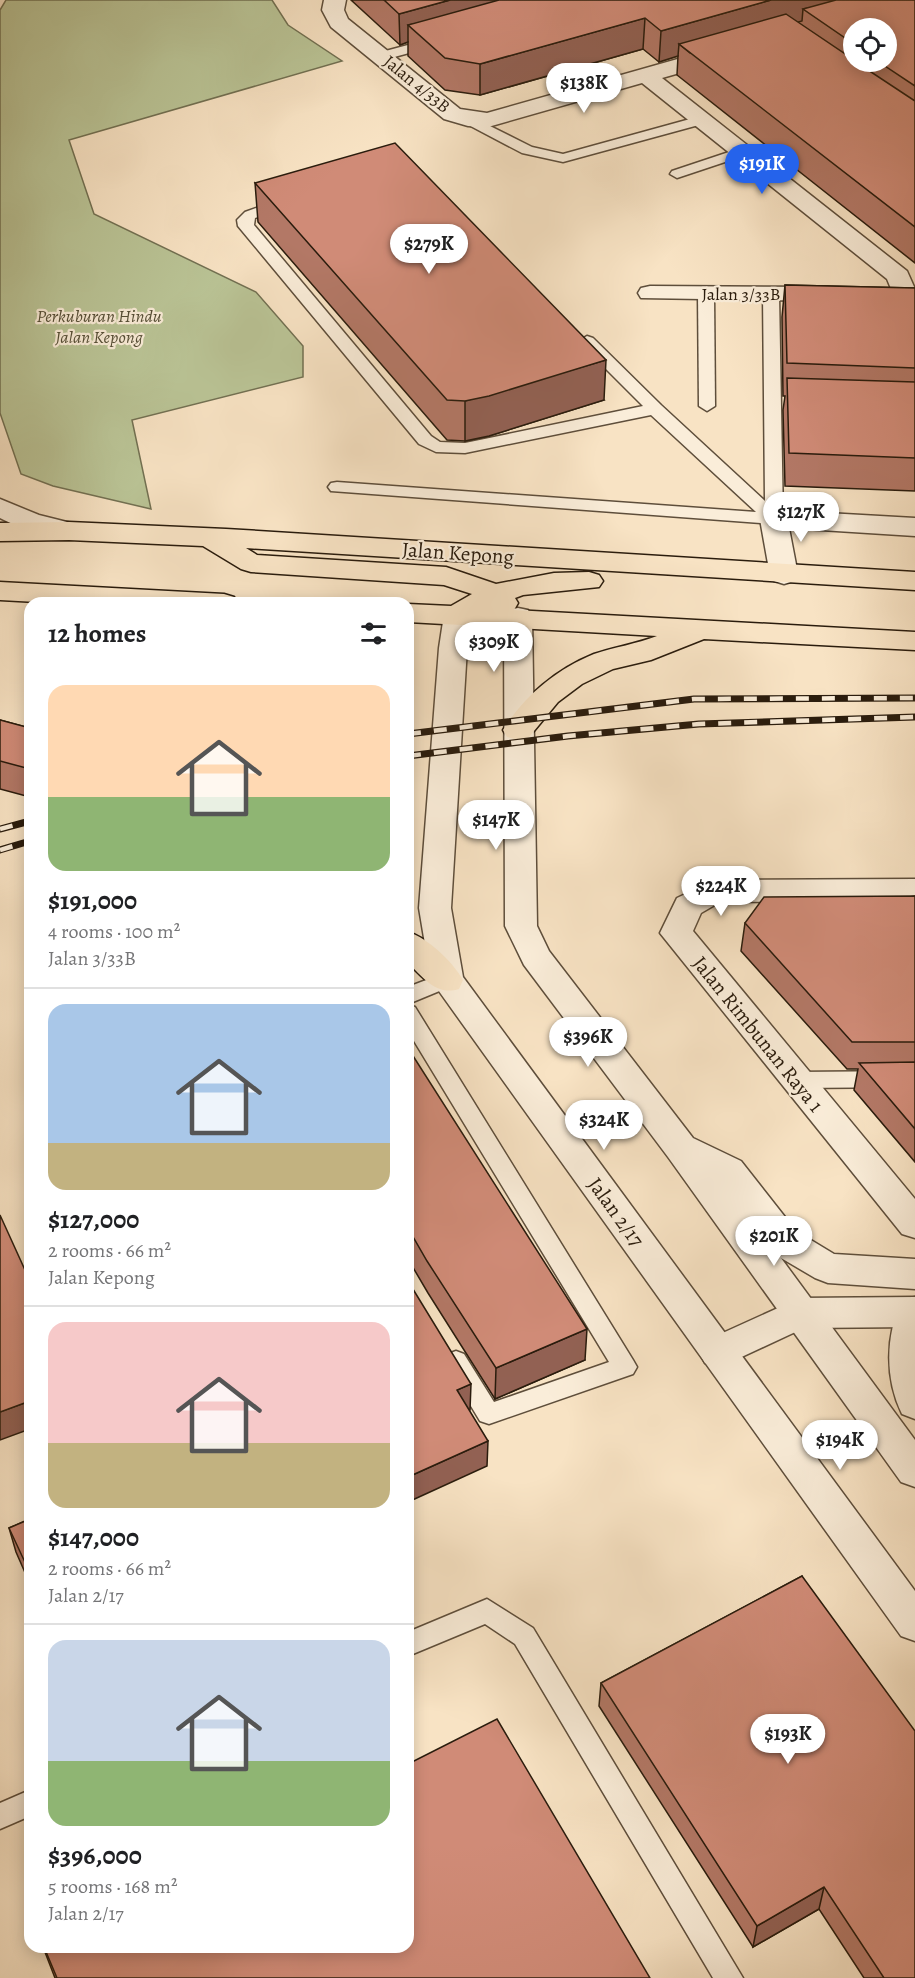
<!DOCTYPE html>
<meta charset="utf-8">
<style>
:root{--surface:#fff;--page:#f6f6f6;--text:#202124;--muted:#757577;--line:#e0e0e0;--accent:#2563eb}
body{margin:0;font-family:Alegreya,serif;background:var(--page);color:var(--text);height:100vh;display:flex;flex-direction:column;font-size:22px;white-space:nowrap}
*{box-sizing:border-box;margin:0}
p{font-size:20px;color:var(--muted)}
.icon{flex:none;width:33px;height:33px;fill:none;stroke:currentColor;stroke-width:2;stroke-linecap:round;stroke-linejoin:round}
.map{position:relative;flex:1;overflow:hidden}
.sheet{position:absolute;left:24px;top:597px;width:390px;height:1356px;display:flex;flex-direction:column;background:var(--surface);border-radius:18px;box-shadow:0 3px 15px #0003}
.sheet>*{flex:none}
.buttons{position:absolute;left:843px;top:18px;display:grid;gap:12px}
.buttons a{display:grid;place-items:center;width:54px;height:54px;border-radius:50%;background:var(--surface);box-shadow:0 3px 15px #0003;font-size:30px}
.price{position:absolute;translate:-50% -51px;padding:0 14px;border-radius:21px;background:#fff;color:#222;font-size:20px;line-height:39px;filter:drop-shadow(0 2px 3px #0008)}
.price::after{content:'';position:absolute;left:50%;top:36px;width:18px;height:14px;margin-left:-9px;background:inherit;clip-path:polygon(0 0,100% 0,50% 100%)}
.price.active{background:var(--accent);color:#fff}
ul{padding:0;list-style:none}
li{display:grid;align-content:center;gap:12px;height:318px;padding:0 24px}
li+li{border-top:2px solid var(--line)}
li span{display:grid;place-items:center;height:186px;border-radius:18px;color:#555}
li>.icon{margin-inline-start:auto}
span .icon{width:108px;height:108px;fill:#fffc;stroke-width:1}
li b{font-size:26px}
h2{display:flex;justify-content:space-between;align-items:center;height:72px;padding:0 24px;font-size:26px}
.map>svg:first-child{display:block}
.green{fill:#bac496;stroke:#727052;stroke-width:1.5}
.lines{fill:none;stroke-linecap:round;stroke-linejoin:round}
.service-casing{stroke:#5e4e3b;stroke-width:3}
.minor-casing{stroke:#5e4e3b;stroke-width:3}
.tertiary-casing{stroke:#5e4e3b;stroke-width:3}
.primary-casing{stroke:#2a1c0d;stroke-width:3}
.service{fill:#faedd9;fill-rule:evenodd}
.minor{fill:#faedd9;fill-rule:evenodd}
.tertiary{fill:#faedd9;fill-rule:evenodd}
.primary{fill:#f8e3c4;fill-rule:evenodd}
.rail-casing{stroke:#2a1c0d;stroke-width:7}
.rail{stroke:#faedd9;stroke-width:4.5;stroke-dasharray:13;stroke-linecap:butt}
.wall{fill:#b37866;stroke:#2a1c0d;stroke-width:1.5;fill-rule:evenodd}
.shaded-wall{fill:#926153;stroke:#2a1c0d;stroke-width:1.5}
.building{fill:#d08b77;stroke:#2a1c0d;stroke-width:1.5}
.labels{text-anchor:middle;stroke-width:4.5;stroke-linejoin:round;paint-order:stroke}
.far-street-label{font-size:18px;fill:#2a1c0d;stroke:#faedd9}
.far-park-label{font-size:18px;font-style:italic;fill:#554e36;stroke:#faedd9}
.street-label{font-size:21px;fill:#2a1c0d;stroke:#faedd9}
</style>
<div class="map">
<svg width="915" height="1978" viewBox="0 0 915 1978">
<rect width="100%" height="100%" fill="#f8e3c4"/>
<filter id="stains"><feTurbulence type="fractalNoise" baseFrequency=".00333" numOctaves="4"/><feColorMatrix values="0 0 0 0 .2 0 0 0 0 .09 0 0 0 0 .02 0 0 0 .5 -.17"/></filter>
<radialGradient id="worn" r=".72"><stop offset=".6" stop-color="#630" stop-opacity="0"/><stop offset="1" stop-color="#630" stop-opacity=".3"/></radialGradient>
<polygon class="green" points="6,0 272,0 288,25 342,61 69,140 94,214 256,292 303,346 303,377 132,420 151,509 53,486 21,474 0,413 0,10"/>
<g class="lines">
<g class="service-casing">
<g id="service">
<polygon points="434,38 439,39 439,45 383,60 376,56 378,53"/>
<polygon points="468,115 532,147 563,154 701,116 708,120 706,123 563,162 522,153 463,122 461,119"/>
<polygon points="741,148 746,149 748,152 746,155 677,178 670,174 672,171"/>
<polygon points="284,198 292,203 289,206 255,218 254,225 431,436 440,442 465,443 643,406 581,344 579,341 587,336 593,338 661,405 765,501 763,294 771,289 777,291 779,294 783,519 774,524 331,491 328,487 331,483 337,482 756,512 651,415 465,453 436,452 419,444 238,226 237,220 245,212"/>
<polygon points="706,289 714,294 715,406 707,411 699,406 698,294"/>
<polygon points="447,972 454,975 457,980 454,985 408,1004 408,987"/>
<polygon points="408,1005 415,1007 633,1360 637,1367 633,1374 489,1424 480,1421 448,1368 444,1361 448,1354 456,1351 464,1354 494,1402 609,1362 408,1031"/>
<polygon points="915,1071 915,1087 796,1088 788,1086 785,1080 788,1074 796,1072"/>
<polygon points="487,1599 533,1628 743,1978 713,1978 515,1644 485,1624 408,1656 408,1632"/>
<polygon points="30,1790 30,1816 0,1829 0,1803"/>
</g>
</g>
<g class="minor-casing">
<g id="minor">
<polygon points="324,0 346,0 344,10 348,19 460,109 487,113 713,49 729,49 732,54 729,59 662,78 907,271 915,289 915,300 905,303 896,301 887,279 642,83 488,127 468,126 444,119 331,27 322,10"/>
<polygon points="650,286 828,287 837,289 840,294 837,299 828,301 641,298 638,293 641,288"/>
<polygon points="774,510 915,518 915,536 789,528 798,575 794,581 784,584 774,581 770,575 760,519 764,513"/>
<polygon points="915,879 915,901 720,902 701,913 693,931 915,1199 915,1238 902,1234 660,933 677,898 715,880"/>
<polygon points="915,1297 915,1327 804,1328 718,1368 705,1363 699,1352 705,1341 800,1298"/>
</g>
</g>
<g class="tertiary-casing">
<g id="tertiary">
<path d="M 0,499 L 39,515 L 79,525 L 83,531 L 79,537 C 55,543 22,529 0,518 Z"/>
<polygon points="458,606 468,608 472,615 467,648 451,908 463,977 915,1591 915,1641 901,1636 431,980 419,908 439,648 444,615 448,608"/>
<polygon points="518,608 528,610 532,617 537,926 549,951 693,1138 741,1161 796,1231 834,1254 915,1259 915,1289 828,1283 815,1278 781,1258 915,1440 915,1487 901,1482 668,1157 524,965 505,926 504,617 508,610"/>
<path d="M 915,1297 L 915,1419 L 902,1414 C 885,1380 885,1335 902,1301 Z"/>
</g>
</g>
<g class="primary-casing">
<g id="primary">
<path d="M 69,522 L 226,529 L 915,572 L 915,590 L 246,548 L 257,555 L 446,567 L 496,584 L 554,573 L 589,572 L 599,575 L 603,581 L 599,587 L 523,595 L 515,598 L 518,603 L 514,610 L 915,632 L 915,650 L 704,639 L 651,660 L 613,669 L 582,684 L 558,702 L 529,737 L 518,740 L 507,737 L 503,730 C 524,696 557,669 594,654 C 615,647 636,644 657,636 L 408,622 L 408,604 L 451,606 L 472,594 L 444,585 L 251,572 L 241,569 L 203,546 L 69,540 L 0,541 L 0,523 Z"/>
<polygon points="0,582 224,594 234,597 238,603 55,603 0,600"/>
<path d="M 408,932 C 428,938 453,962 463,980 L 459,989 C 436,996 424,978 408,963 Z"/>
</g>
</g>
<use href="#service" class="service"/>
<use href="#minor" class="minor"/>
<use href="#tertiary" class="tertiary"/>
<use href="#primary" class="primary"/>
<g class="rail-casing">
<g id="rail">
<polyline points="408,734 694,699 915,698"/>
<polyline points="408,756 568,736 699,724 915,717"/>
<polyline points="0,829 30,821"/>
<polyline points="0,850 30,841"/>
</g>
</g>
<use href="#rail" class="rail"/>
</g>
<g class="wall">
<path d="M 351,0 L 915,0 L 915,263 L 677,75 L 678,56 L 659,62 L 643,49 L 480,95 L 445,90 L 408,56 L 408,42 L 400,45 ZM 854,28 L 886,62 L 854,62 Z"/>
<polygon points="255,183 604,400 489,436 465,441 447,440 258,222"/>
<polygon points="785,285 915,288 915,491 785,486 783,410 785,396 783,396 782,317"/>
<polygon points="0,720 30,728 30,797 0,789"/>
<polygon points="915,896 915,1162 854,1090 858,1069 847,1069 741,951 745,923"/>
<polygon points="408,1048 585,1360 495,1399 428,1293 408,1259"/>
<polygon points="30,1519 30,1584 16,1552 9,1528"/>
<polygon points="802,1576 915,1978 864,1978 819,1909 753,1947 599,1706 601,1683"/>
<polygon points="43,1947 408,1947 650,1978 55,1978"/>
</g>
<g class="shaded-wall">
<polygon points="450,0 562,0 408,25 408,42 400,45 399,14"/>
<polygon points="771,0 856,0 803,9 802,21 690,53 679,44 678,56 659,62 661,31"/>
<polygon points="645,18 643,49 480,95 480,64"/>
<polygon points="606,360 604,400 489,436 465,441 465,401"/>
<polygon points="587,1329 585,1360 495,1399 496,1368"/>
<polygon points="471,1384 470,1410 457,1416 457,1390"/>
<polygon points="30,1401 30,1429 0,1440 0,1412"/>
<polygon points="488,1441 487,1466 408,1502 408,1477"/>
<polygon points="824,1887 819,1909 753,1947 757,1926"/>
</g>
<g class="building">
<polygon points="384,0 450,0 399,14"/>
<polygon points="499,0 771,0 661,31 645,18 480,64 445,58 408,25"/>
<polygon points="836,0 915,0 915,86 879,62 886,62 886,28 854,28 854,44 803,9"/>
<polygon points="786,14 854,60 854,62 856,62 915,101 915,227 679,44"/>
<polygon points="395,143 606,360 489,396 465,401 447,400 255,183"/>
<polygon points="785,285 915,288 915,368 787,363"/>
<polygon points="787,378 915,382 915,458 789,453"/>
<polygon points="0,720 30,728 30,769 0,761"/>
<polygon points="915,896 915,1042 852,1042 745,923 764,897"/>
<polygon points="408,1048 587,1329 496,1368 427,1261 408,1228"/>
<polygon points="915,1062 915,1129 859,1063"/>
<polygon points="0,1215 30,1281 30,1401 0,1412"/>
<polygon points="408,1281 471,1384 457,1390 488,1441 408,1477"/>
<polygon points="30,1519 30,1573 9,1528"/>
<polygon points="802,1576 915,1731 915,1978 884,1978 824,1887 757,1926 601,1683"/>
<polygon points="497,1719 650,1978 57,1978 44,1947 408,1947 408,1764"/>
</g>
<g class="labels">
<g class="far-street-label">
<text transform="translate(417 84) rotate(39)" y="6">Jalan 4/33B</text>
<text x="741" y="300">Jalan 3/33B</text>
</g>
<g class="far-park-label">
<text x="99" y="322">Perkuburan Hindu<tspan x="99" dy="21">Jalan Kepong</tspan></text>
</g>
<g class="street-label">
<text transform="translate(458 553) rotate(4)" y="7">Jalan Kepong</text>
<text transform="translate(758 1034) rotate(51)" y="7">Jalan Rimbunan Raya 1</text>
<text transform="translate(616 1212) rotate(54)" y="7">Jalan 2/17</text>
</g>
</g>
<rect width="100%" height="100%" filter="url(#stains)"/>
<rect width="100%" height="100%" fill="url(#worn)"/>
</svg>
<div class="buttons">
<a><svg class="icon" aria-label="locate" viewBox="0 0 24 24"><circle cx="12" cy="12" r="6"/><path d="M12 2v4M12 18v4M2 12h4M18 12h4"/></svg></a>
</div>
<b class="price" style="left:584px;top:114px">$138K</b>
<b class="price active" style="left:762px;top:195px">$191K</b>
<b class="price" style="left:429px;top:275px">$279K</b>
<b class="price" style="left:801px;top:543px">$127K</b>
<b class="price" style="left:494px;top:673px">$309K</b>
<b class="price" style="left:496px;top:851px">$147K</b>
<b class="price" style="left:721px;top:917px">$224K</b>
<b class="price" style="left:588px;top:1068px">$396K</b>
<b class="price" style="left:604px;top:1151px">$324K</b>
<b class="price" style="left:774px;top:1267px">$201K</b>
<b class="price" style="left:840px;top:1471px">$194K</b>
<b class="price" style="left:788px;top:1765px">$193K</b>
<section class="sheet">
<h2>12 homes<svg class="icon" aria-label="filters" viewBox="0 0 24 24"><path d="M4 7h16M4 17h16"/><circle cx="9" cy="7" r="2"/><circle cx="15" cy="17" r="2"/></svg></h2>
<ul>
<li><span style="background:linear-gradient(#ffd9b3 60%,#8fb573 0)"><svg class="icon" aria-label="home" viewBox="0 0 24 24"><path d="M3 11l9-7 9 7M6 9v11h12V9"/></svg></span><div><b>$191,000</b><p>4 rooms · 100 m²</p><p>Jalan 3/33B</p></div></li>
<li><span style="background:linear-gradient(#a9c7e8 75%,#c2b280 0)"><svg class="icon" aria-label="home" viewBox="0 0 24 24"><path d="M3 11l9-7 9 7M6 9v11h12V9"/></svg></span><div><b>$127,000</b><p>2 rooms · 66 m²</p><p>Jalan Kepong</p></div></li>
<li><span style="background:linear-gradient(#f6c9c9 65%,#c2b280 0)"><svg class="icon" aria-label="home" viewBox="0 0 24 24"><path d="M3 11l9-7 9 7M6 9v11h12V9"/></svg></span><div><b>$147,000</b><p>2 rooms · 66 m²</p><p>Jalan 2/17</p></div></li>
<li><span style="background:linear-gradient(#c9d6e8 65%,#8fb573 0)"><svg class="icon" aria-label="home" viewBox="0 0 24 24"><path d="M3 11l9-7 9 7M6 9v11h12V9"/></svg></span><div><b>$396,000</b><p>5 rooms · 168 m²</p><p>Jalan 2/17</p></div></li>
</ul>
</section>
</div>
